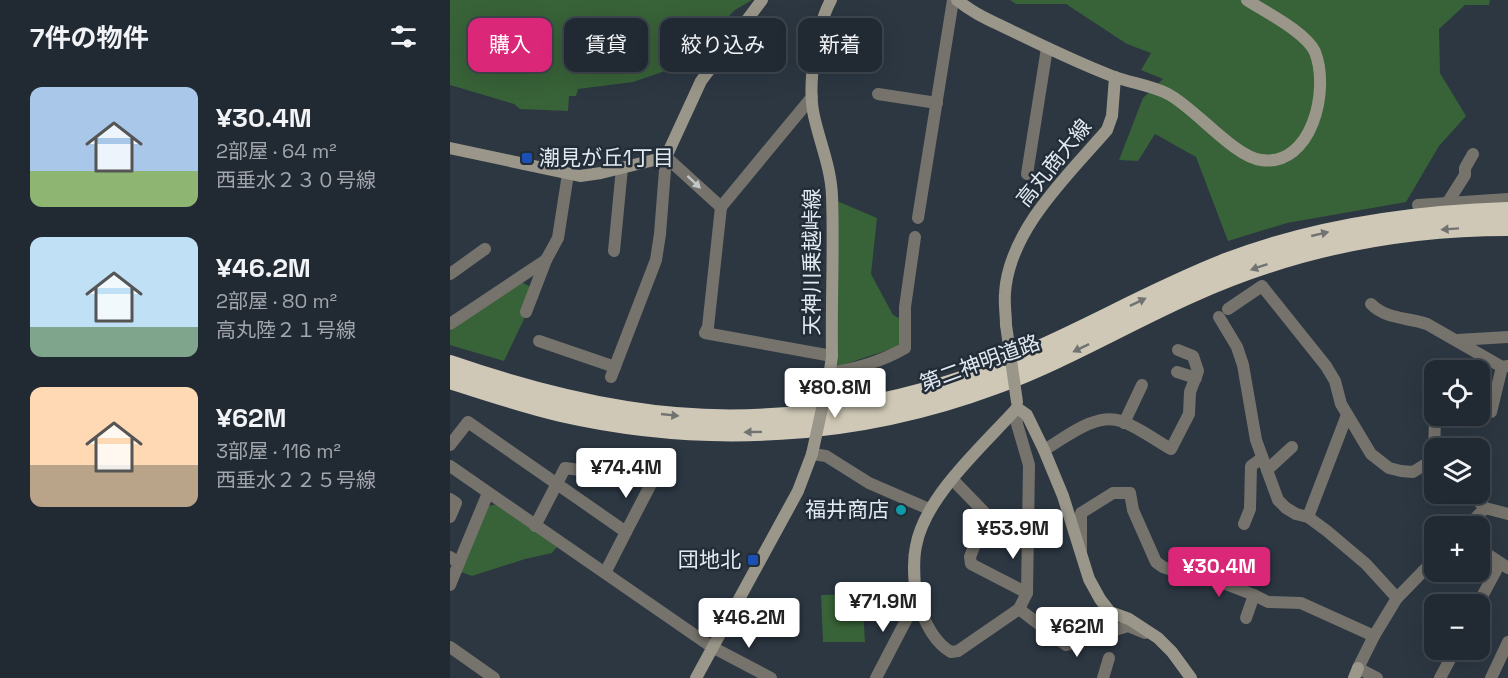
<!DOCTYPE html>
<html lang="ja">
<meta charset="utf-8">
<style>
:root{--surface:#212932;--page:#2d353e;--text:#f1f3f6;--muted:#a2a6ac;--line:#3e454d;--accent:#db2777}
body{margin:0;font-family:"Space Grotesk","Noto Sans JP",sans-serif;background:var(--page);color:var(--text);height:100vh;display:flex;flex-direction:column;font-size:22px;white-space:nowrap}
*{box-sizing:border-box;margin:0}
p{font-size:20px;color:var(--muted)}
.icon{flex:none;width:33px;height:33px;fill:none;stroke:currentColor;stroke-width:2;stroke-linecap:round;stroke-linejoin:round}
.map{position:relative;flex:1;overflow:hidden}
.sheet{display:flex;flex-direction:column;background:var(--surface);width:450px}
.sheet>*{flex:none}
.banner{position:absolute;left:18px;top:18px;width:570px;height:54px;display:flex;gap:12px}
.buttons{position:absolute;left:974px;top:360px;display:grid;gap:12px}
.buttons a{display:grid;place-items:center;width:66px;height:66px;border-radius:12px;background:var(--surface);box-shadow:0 6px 24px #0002,0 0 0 2px var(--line);font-size:30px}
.price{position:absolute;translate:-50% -51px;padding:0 14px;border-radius:6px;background:#fff;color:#222;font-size:20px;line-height:39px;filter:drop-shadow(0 2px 3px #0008)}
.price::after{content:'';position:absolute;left:50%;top:36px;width:18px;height:14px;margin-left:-9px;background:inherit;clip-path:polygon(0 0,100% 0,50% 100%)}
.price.current{background:var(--accent);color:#fff}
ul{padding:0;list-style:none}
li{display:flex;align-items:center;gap:18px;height:150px;padding:0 30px}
li span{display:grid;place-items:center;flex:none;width:168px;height:120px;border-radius:12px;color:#555}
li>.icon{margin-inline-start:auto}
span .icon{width:72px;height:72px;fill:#fffc;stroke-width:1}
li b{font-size:26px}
h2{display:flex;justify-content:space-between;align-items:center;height:72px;padding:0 30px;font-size:26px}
.chip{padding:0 21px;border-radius:12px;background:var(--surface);box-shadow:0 6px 24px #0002,0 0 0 2px var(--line);font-size:21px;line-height:54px}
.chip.current{background:var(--accent);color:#fff}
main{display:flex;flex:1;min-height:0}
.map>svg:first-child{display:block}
.green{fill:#386238}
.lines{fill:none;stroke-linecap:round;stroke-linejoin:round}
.street{stroke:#76736c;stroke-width:12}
.secondary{stroke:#9a968a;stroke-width:12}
.highway{stroke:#cfc8b6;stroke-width:18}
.secondary-bridge{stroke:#9a968a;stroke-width:12}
.oneway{fill:#c2c6c9}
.oneway2{fill:#707371}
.transit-dot{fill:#1a4fb4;stroke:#222d38;stroke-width:2}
.culture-dot{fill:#0f9aa8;stroke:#222d38;stroke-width:2}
.labels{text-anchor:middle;stroke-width:5;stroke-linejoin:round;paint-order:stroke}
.poi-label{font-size:21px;fill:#e2e9f1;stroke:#222d38;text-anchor:end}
.street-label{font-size:21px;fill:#e2e9f1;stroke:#222d38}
</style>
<main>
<section class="sheet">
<h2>7件の物件<svg class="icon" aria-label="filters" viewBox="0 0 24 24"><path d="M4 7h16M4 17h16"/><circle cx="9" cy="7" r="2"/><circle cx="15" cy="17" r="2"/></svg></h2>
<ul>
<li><span style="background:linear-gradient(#a9c7e8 70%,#8fb573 0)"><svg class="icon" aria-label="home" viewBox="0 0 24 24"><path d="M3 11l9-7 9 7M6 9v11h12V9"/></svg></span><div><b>¥30.4M</b><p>2部屋 · 64 m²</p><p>西垂水２３０号線</p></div></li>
<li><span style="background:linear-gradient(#bfe0f5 75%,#7fa58c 0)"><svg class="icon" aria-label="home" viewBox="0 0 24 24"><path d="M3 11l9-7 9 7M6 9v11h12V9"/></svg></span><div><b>¥46.2M</b><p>2部屋 · 80 m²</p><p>高丸陸２１号線</p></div></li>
<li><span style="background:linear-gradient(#ffd9b3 65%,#b9a48a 0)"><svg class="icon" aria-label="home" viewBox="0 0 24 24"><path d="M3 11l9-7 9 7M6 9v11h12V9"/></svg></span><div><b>¥62M</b><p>3部屋 · 116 m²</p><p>西垂水２２５号線</p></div></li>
</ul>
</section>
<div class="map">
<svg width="1058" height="678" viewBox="0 0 1058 678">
<rect width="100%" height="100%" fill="#2c3742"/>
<g class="green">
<polygon points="0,0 302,0 285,10 246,48 237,47 221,69 183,82 128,89 126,96 119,96 118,111 70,109 64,104 0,85"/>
<polygon points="560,0 1040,0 1039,5 1015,5 989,29 990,73 1016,116 989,146 956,202 837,223 778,241 746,157 705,134 688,161 669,160 693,98 713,79 691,70 701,53 677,44 616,4 566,4"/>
<polygon points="387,201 427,218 421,274 443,315 449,318 449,344 444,348 386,367"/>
<polygon points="70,281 82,288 71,315 75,317 54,361 0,345 0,331"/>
<polygon points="47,504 107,547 102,553 75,559 22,576 11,572 38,506"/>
<polygon points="412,594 415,642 373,642 371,595"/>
</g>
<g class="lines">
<g class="street">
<polyline points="428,94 487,103"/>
<polyline points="216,157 271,207"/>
<polyline points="577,174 597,48"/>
<polyline points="998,202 1015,175 1015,168 1023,154"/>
<polyline points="968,205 1058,199"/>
<polyline points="271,207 258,327 255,333 382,356"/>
<polyline points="271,207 362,97"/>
<polyline points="468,218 503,0"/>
<polyline points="164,251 172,168"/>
<polyline points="0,274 35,249"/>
<path d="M 921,304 C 937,320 957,317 977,324 L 1052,367 L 1058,366"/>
<polyline points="778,309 812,286 876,366 885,381 891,404 921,454 939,468 951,471 963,472 984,459"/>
<polyline points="76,312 96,260 108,238 118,174"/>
<polyline points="769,317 787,347 793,365 806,440 828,500 836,508 846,514 858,517 877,531 916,564 947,598"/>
<polyline points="0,324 96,260"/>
<polyline points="1007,340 1058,337"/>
<polyline points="89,341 165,367"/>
<polyline points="727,372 746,378"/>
<path d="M 380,373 C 407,368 431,362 455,348 L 455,307 L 465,237"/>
<polyline points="161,377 206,260 210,234 216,157"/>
<polyline points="1029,401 1041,412 1052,367"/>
<polyline points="674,423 692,385"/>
<polyline points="0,445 18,422 176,532 155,573"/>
<path d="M 594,450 C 615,438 645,412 671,421 C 688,427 705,440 721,449 L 739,414 L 740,392 L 748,371 L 743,356 L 728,350"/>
<polyline points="362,454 376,456 419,483 479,509"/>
<polyline points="984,459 985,416"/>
<polyline points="0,466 262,647 321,678"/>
<polyline points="817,470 842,447"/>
<polyline points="502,479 534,512 535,518 520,557 521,564 577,593"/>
<polyline points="1022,494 1035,508"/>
<polyline points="0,499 6,503 0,517"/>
<polyline points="1035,508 1058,514"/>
<polyline points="858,517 897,415"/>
<polyline points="794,524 800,509 801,466 812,458"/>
<polyline points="85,526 115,468 203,480 215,458"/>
<polyline points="1018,526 1035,508"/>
<polyline points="176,532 203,480"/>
<polyline points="631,550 631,513 663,493 680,493 683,510 706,562 713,567 734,574 763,579 804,595 818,602 851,603 924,636"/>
<polyline points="1031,550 1058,568"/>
<polyline points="0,557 9,563 0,585"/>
<polyline points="9,563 38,493"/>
<path d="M 466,601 C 475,620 482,641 501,652 L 508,651 L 569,609 L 577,593 L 579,465 L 567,424 L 567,408"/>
<polyline points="1028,604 1050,563"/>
<polyline points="569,609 616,645 678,626 695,633"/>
<polyline points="796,618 804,595"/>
<polyline points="0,647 44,678"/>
<polyline points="426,678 466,601"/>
<polyline points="653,678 659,658"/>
<polyline points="927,678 908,668 924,636 947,598 984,560"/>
<polyline points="990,678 1005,650"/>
<polyline points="1041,678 1058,642"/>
</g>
<g class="secondary">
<path d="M 507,0 C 526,15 540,20 562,31 C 595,47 628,63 662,76 C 680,83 701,85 718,94 C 744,107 784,157 811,160 C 862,167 880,90 865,52 C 856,32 815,12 797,0"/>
<polyline points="0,148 130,176 151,173 216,157 251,81 312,0"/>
<path d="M 556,325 C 556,315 554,303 555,293 C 559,230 618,175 657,130 L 662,116 L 665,77"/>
<path d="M 379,377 L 382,356 C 381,302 384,249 382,196 C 381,168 370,143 364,116 C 357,86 366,28 381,0"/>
<polyline points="567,408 577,415 594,450 613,496 639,579 650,599 660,612 679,619 708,638 722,652 741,678"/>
<path d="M 466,601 C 465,583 462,564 466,546 C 475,496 534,445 567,408"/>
<polyline points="246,678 348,491 362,454"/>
<polyline points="904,678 908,668"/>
</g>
<g class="highway">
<path d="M 0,364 C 58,384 116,400 176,410 C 298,430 426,413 540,370 C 621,339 696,293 776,262 C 865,228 963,214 1058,211"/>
<path d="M 0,380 C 37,392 73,404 111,413 C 256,446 407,437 546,385 C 614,360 676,323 741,294 C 840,249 949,227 1058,227"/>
</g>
<g class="secondary-bridge">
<polyline points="556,325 567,402"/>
<polyline points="362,454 379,377"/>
</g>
</g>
<defs><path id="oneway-solid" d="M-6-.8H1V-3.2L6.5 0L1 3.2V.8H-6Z" transform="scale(1.5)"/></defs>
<use class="oneway" href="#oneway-solid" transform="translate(244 182) rotate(43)"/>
<g class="oneway2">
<use href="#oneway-solid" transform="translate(1000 229) rotate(176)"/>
<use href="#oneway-solid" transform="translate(870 234) rotate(-13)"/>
<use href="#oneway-solid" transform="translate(809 267) rotate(161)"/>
<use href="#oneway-solid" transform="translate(688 302) rotate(-26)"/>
<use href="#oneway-solid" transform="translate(631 348) rotate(154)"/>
<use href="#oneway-solid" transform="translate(220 415) rotate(6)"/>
<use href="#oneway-solid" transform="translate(303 432) rotate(179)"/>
</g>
<g class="transit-dot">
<rect x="71" y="152" width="12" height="12" rx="3"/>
<rect x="297" y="554" width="12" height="12" rx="3"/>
</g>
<circle class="culture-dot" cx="451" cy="510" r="6"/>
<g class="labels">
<g class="poi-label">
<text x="89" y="165" text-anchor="start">潮見が丘1丁目</text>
<text x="439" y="517">福井商店</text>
<text x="291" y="567">団地北</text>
</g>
<g class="street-label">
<text transform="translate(604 163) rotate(-51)" y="7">高丸商大線</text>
<text transform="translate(362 262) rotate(-90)" y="7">天神川乗越峠線</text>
<text transform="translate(530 363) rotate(-20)" y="7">第二神明道路</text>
</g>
</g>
</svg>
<div class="buttons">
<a><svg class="icon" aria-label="locate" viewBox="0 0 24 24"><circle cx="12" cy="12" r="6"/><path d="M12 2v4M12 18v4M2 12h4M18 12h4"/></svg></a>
<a><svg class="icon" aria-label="layers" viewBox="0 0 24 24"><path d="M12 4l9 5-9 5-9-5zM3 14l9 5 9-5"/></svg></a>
<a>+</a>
<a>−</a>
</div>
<b class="price" style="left:385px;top:419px">¥80.8M</b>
<b class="price" style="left:176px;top:499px">¥74.4M</b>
<b class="price" style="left:563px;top:560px">¥53.9M</b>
<b class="price current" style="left:769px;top:598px">¥30.4M</b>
<b class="price" style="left:433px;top:633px">¥71.9M</b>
<b class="price" style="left:299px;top:649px">¥46.2M</b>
<b class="price" style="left:627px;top:658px">¥62M</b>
<div class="banner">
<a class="chip current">購入</a>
<a class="chip">賃貸</a>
<a class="chip">絞り込み</a>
<a class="chip">新着</a>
</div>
</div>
</main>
